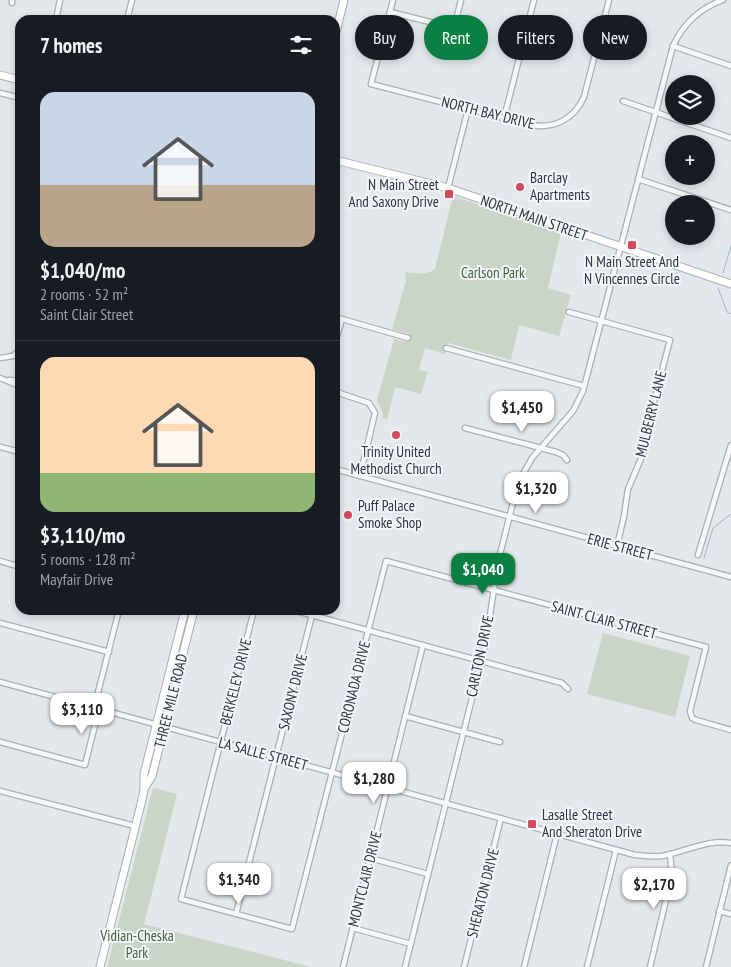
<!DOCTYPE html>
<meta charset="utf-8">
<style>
:root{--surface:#171b24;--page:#242831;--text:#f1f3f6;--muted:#9ea1a6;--line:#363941;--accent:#0b8043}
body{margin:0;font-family:"PT Sans Narrow",sans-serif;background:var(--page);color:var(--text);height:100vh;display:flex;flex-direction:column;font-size:19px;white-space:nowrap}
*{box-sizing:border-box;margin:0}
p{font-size:16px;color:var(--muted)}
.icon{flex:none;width:28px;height:28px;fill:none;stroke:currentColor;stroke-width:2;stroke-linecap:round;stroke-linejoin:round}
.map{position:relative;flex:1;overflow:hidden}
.drawer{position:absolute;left:15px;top:15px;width:325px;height:600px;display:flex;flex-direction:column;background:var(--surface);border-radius:15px;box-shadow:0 2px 8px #0003}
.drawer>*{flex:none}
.guide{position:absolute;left:355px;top:15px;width:300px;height:45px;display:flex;gap:10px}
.fabs{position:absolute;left:665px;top:75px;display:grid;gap:10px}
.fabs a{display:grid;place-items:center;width:50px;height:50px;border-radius:50%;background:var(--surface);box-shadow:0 2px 8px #0003;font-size:25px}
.price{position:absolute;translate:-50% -42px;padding:0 11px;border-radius:10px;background:#fff;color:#222;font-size:16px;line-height:32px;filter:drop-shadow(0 1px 2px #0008)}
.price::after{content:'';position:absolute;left:50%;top:30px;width:15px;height:11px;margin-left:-8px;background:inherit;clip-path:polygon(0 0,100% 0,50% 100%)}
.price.on{background:var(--accent);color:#fff}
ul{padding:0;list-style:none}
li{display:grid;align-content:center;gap:10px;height:265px;padding:0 25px}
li+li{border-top:1px solid var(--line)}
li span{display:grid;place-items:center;height:155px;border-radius:15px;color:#555}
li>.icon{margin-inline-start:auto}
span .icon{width:90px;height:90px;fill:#fffc;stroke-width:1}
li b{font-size:21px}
h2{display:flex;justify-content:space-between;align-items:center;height:60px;padding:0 25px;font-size:21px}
.pill{padding:0 18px;border-radius:22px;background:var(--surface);box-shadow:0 2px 8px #0003;font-size:18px;line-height:45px}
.pill.on{background:var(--accent);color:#fff}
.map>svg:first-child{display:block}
.green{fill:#c9d6c5}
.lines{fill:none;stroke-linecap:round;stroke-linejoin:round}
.stream{stroke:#9fb4cc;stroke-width:1}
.street-casing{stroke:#a9aeb7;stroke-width:7}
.secondary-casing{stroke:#a9aeb7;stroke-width:9}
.street{stroke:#f7f8fa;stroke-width:4.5}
.secondary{stroke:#fff;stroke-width:7}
.poi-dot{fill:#d1495b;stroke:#f4f6f9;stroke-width:2}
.labels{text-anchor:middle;stroke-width:4;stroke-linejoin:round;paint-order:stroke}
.street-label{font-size:15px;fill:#2b3445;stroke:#f4f6f9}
.poi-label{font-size:15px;fill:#2b3445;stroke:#f4f6f9;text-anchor:start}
.park-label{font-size:15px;fill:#3f6138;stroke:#f4f6f9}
</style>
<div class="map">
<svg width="731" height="967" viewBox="0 0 731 967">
<rect width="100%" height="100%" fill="#e4e7ec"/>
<g class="green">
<path d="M 453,196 L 561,232 L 548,288 L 571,295 L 559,336 L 519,325 L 511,360 L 448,343 L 445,354 L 425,348 L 419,370 L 428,372 L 421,394 L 395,387 L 387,420 L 382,418 L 383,414 L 377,400 L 394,339 L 406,342 L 409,334 L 392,329 L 406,281 L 405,272 C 415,273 426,276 435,269 Z"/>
<polygon points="603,633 690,656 675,717 587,694"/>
<polygon points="153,788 177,794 144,924 311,967 107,967"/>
</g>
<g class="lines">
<g class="stream">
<polyline points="723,273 731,246"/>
<polyline points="718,288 727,312 731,314"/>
<polyline points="704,558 713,528 731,514"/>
</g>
<g class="street-casing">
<g id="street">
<polyline points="12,0 12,3"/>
<path d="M 393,0 L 371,84 L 531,125 C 555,129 574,119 584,97 L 609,0"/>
<polyline points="390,12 454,28 461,0"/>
<polyline points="56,20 60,0"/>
<polyline points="127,20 132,0"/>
<polyline points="673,46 731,66"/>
<polyline points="0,93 20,98"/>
<polyline points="623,101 731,138"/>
<polyline points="504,118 534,0"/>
<polyline points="638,179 731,210"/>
<polyline points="448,188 468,109"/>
<polyline points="569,312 670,340 652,409 646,447 628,489 624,516 617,546"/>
<polyline points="335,317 408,338"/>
<polyline points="335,343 342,319"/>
<polyline points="446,348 584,386"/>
<polyline points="0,358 13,356 20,350"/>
<polyline points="0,378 20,386"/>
<polyline points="9,380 20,381"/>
<polyline points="335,390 342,394 369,403 375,413 360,476"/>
<polyline points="465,428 556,452 563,455 567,460"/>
<polyline points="0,447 20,452"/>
<polyline points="335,469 731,577"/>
<polyline points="698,555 731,445"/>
<polyline points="0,561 20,567"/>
<polyline points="254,610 181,899 292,929 386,561 706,647 690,711 692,718 696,720 731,730"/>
<polyline points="293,610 562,683 568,689"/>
<polyline points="0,623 109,652"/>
<path d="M 0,682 L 635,855 C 644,856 653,857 662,856 C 685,852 707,839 731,843"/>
<polyline points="94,708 119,610"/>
<polyline points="405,716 500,742"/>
<polyline points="0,742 85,765 99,709"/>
<polyline points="0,791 135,826"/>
<polyline points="370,858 428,874"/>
<polyline points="719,911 731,914"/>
<polyline points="236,914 312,615"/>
<polyline points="353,928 411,944"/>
<polyline points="343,967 423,645"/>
<path d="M 405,967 L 486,642 L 498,562 L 518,483 L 532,458 L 573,411 L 583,391 L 673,46 C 683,24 701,8 723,0"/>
<polyline points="464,967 501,818"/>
<polyline points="524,967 557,834"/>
<polyline points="587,967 616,850"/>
<polyline points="650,967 670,883 672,875 670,854"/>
<polyline points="706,967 731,865"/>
</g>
</g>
<g class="secondary-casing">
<g id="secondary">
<polyline points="335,36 344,0"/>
<polyline points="0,75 20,80"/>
<polyline points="335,160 448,188 731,284"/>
<polyline points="144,789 152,776 194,610"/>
<polyline points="100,967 141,804 144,790 144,774 185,610"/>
</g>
</g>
<use href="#street" class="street"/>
<use href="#secondary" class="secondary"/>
</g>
<g class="poi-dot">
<circle cx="520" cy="187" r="5"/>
<rect x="444" y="189" width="10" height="10" rx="2.5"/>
<rect x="627" y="240" width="10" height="10" rx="2.5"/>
<circle cx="396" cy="435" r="5"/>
<circle cx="348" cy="515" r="5"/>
<rect x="527" y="819" width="10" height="10" rx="2.5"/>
</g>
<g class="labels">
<g class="street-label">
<text transform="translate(488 113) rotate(14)" y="5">NORTH BAY DRIVE</text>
<text transform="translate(534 218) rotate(19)" y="5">NORTH MAIN STREET</text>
<text transform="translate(651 414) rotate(-76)" y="5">MULBERRY LANE</text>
<text transform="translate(620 547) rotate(15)" y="5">ERIE STREET</text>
<text transform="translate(604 620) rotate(15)" y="5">SAINT CLAIR STREET</text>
<text transform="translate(480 656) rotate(-78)" y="5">CARLTON DRIVE</text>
<text transform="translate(236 682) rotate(-76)" y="5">BERKELEY DRIVE</text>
<text transform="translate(354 687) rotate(-76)" y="5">CORONADA DRIVE</text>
<text transform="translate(293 692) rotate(-76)" y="5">SAXONY DRIVE</text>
<text transform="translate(171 701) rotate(-76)" y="5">THREE MILE ROAD</text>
<text transform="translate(263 754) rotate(15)" y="5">LA SALLE STREET</text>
<text transform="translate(365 879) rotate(-76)" y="5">MONTCLAIR DRIVE</text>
<text transform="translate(483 893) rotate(-76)" y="5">SHERATON DRIVE</text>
</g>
<g class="poi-label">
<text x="530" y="183">Barclay<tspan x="530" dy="17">Apartments</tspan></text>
<text x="439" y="190" text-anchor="end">N Main Street<tspan x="439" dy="17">And Saxony Drive</tspan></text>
<text x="632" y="267" text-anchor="middle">N Main Street And<tspan x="632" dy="17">N Vincennes Circle</tspan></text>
<text x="396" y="457" text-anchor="middle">Trinity United<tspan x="396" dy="17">Methodist Church</tspan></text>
<text x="358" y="511">Puff Palace<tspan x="358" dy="17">Smoke Shop</tspan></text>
<text x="542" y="820">Lasalle Street<tspan x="542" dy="17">And Sheraton Drive</tspan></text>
</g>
<g class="park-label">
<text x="493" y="278">Carlson Park</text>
<text x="137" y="941">Vidian-Cheska<tspan x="137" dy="17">Park</tspan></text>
</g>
</g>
</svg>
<div class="fabs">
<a><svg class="icon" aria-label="layers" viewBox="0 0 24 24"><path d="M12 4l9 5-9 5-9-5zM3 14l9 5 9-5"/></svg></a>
<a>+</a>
<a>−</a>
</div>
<b class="price" style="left:522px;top:433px">$1,450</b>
<b class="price" style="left:536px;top:514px">$1,320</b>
<b class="price on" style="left:483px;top:595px">$1,040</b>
<b class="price" style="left:82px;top:735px">$3,110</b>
<b class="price" style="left:374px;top:804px">$1,280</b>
<b class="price" style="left:239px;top:905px">$1,340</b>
<b class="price" style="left:654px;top:910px">$2,170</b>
<div class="guide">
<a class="pill">Buy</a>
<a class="pill on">Rent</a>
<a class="pill">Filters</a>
<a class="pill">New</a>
</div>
<section class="drawer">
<h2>7 homes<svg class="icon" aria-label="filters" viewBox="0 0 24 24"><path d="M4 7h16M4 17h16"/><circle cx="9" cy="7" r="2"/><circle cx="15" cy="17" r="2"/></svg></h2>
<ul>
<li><span style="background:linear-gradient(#c9d6e8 60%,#b9a48a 0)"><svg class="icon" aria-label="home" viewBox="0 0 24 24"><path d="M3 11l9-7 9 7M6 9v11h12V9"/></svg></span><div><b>$1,040/mo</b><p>2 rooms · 52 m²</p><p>Saint Clair Street</p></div></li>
<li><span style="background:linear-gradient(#ffd9b3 75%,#8fb573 0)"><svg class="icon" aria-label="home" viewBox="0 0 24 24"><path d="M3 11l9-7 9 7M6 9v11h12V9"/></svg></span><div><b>$3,110/mo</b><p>5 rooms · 128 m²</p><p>Mayfair Drive</p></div></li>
</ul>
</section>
</div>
